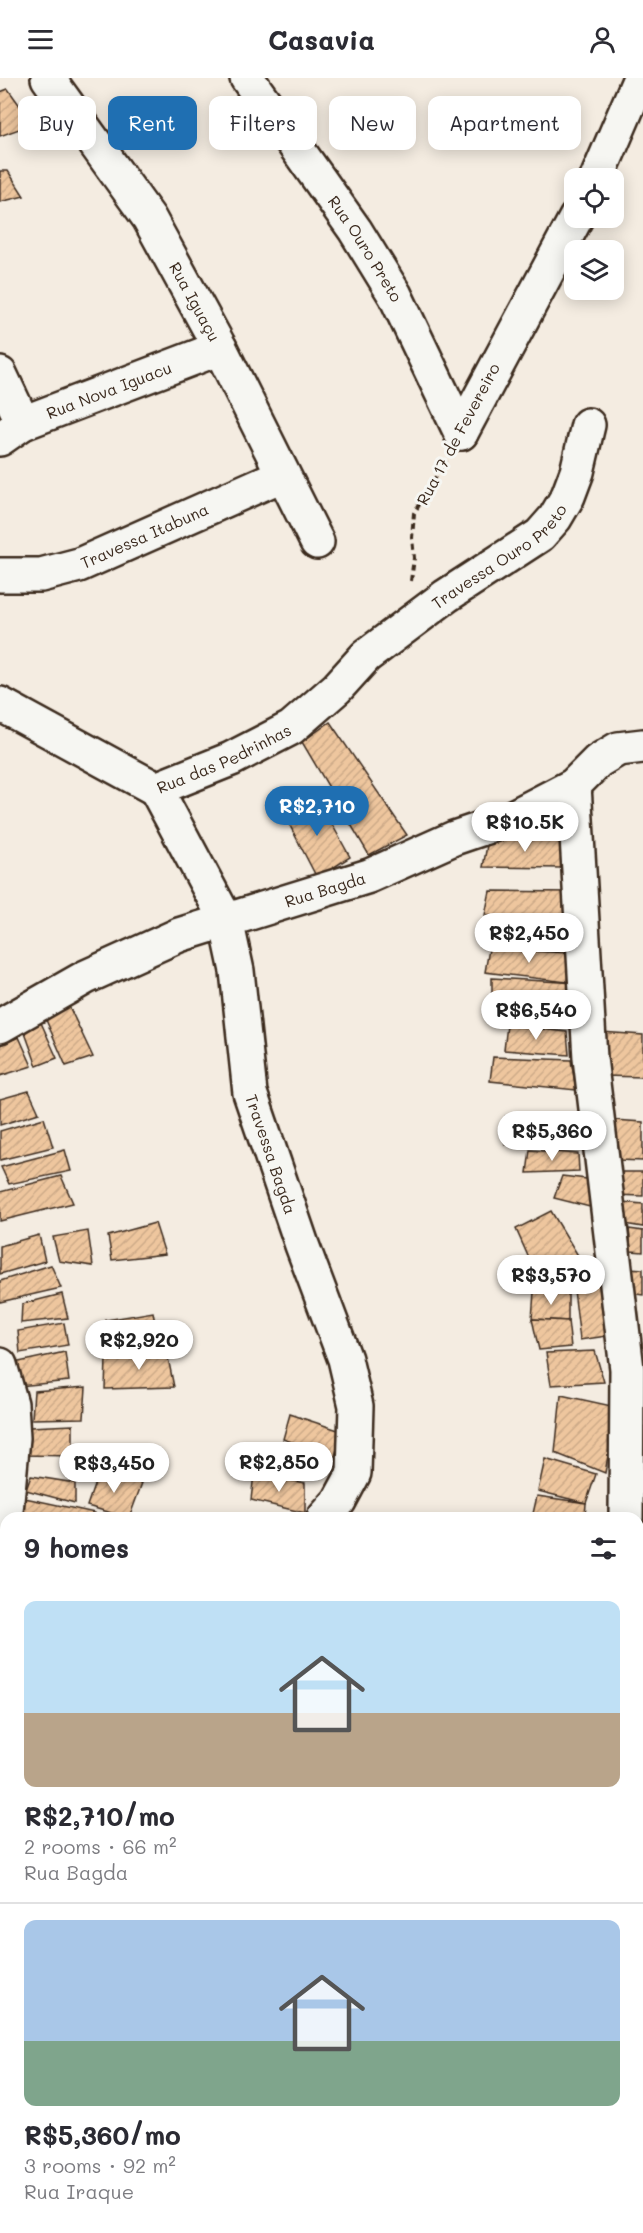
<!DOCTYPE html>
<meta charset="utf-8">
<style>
:root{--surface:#fff;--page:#f7f7f7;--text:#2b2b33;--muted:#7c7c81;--line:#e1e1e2;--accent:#1f6fb2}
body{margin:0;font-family:Mali,sans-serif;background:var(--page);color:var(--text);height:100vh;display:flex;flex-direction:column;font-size:22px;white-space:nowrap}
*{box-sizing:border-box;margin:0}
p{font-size:20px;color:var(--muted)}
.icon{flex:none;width:33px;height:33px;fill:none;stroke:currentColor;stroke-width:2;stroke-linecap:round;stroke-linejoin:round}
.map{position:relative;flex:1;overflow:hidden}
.panel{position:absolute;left:0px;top:1434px;width:644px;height:722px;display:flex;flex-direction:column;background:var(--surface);border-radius:18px 18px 0 0;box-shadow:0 3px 15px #0003}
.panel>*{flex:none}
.banner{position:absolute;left:18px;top:18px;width:608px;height:54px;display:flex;gap:12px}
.tools{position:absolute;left:564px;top:90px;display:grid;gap:12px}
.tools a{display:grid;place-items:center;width:60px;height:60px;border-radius:12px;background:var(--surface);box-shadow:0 3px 15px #0003;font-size:30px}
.price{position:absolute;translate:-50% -51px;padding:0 14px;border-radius:21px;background:#fff;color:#222;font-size:20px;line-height:39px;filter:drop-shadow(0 2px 3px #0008)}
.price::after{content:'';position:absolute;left:50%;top:36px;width:18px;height:14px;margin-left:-9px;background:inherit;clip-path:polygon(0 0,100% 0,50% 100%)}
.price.on{background:var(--accent);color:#fff}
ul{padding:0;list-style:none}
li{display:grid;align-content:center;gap:12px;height:318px;padding:0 24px}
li+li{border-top:2px solid var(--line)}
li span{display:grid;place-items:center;height:186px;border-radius:12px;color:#555}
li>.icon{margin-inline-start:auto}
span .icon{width:108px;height:108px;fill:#fffc;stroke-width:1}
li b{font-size:26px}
h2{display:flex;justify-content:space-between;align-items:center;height:72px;padding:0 24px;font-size:26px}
.tag{padding:0 21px;border-radius:12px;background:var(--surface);box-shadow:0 3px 15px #0003;font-size:21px;line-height:54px}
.tag.on{background:var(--accent);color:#fff}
header{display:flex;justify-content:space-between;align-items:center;height:78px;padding:0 24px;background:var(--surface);font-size:27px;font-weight:700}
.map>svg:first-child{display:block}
.forest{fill:url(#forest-firs);stroke:#6d896a;stroke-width:1.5}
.building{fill:url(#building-hatch);stroke:#3b2a1e;stroke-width:1.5}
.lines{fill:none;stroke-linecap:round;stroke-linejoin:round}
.minor-casing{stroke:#3b2a1e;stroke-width:38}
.path{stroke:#3b2a1e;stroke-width:4;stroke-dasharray:6 4.5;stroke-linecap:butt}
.minor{stroke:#f6f6f2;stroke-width:33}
.labels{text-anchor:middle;stroke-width:6;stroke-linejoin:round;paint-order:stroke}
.street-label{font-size:16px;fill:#3b2a1e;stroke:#f6f6f2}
</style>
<header><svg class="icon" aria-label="menu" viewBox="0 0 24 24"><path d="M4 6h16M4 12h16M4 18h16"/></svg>Casavia<svg class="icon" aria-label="person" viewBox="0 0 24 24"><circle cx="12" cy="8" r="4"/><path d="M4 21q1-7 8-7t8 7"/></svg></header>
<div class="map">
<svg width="643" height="2155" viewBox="0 0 643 2155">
<defs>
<pattern id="forest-firs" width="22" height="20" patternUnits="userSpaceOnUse" patternTransform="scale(1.5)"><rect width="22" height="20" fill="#9fe8b7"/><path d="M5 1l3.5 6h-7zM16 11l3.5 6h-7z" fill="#8ac79d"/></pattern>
<pattern id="building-hatch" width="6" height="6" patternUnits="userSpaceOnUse" patternTransform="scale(1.5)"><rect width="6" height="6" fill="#eec69e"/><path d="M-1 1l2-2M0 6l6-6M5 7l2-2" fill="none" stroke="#cdaa88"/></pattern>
</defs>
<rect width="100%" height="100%" fill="#f4ece1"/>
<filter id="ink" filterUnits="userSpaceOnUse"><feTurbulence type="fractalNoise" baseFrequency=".0167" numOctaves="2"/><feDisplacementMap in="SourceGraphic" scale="12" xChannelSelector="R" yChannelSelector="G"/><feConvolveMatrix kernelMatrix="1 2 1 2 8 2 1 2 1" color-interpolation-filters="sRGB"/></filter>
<g filter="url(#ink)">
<polygon class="forest" points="6,1930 6,2150 459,2150 457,2155 0,2155 0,1933"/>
<g class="building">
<polygon points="8,11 33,46 0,58 0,14"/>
<polygon points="0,93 8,93 24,118 0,124"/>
<polygon points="330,644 407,757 369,777 302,664"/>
<polygon points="317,719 350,779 317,800 284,736"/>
<polygon points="558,756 564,790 483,789 488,762"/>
<polygon points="490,813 571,814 560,848 485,837"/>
<polygon points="516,848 568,856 565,875 516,866"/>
<polygon points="489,871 570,875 567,904 485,894"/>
<polygon points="492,900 577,905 576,927 492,923"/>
<polygon points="67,924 93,979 66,988 43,935"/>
<polygon points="38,938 57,980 37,988 21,944"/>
<polygon points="507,947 567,954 569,977 504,972"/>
<polygon points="601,954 643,957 643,999 604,998"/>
<polygon points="19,959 32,988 0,998 0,967"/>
<polygon points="493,979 571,982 576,1012 490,1003"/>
<polygon points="29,1013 39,1035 0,1047 0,1021"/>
<polygon points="506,1038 566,1038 563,1067 505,1066"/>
<polygon points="44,1040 53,1069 0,1082 0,1053"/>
<polygon points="613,1042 643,1044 643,1083 618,1082"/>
<polygon points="65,1072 71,1093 9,1106 1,1089"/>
<polygon points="530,1072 578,1076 579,1093 527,1095"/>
<polygon points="615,1094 643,1094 643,1118 613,1117"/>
<polygon points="61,1098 73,1125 0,1143 0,1114"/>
<polygon points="562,1098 595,1102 598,1131 554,1120"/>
<polygon points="622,1124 643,1126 643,1149 625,1146"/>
<polygon points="551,1133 588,1194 540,1205 516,1151"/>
<polygon points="155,1145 165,1176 112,1182 108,1158"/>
<polygon points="629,1151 643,1153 643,1174 631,1173"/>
<polygon points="88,1153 93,1188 59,1183 53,1159"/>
<polygon points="39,1157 45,1183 0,1196 0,1168"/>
<polygon points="51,1187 61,1210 0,1224 0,1203"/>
<polygon points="629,1190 643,1191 643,1217 629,1215"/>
<polygon points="604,1201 613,1257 580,1262 573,1204"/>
<polygon points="534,1214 568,1214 568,1243 532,1241"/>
<polygon points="62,1216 68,1240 21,1245 22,1226"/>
<polygon points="153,1234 158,1263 109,1271 106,1242"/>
<polygon points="532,1241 568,1243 571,1269 539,1272"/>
<polygon points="64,1245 68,1267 20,1275 18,1253"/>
<polygon points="166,1270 174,1309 105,1311 106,1281"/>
<polygon points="595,1273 604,1304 551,1307 546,1275"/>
<polygon points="65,1274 69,1303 19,1308 14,1285"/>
<polygon points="86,1309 84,1340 32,1341 34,1313"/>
<polygon points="561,1317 616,1329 605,1395 555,1375"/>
<polygon points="290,1336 341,1353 335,1379 283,1361"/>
<polygon points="73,1347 73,1378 24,1377 30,1349"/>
<polygon points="545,1381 596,1396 586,1425 538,1413"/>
<polygon points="99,1393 142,1405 129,1440 87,1428"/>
<polygon points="254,1396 305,1405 305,1435 251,1422"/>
<polygon points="31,1398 75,1405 75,1425 26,1412"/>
<polygon points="537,1418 586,1425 585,1440 532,1440"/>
<polygon points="25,1420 95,1435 94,1440 38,1440 23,1437"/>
<polygon points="643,1599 643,1628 638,1628 638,1600"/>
<polygon points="638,1869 643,1873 643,1933 638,1930"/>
<polygon points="638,2066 643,2067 643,2104 638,2104"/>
<polygon points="638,2110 643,2110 643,2155 632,2155 632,2150 638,2150"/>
<polygon points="507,2150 567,2150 566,2155 507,2155"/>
</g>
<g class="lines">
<g class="minor-casing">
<g id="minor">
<path id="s1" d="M 48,0 L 149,140 L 220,270 L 317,464"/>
<path id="s2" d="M 247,0 L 355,152 L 395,217 L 461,355"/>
<polyline points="597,100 640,0"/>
<polyline points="0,296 23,345"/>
<polyline points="461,355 576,140"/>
<path id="s3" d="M 0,361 L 23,345 L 220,270"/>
<path id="s4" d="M 0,497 L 41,497 L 79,487 L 282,397"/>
<path id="s5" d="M 0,626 L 156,711 L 231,681 L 291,650 L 337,610 L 366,578 L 446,518 L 540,457 L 555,440 L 568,418 L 577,394 L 588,347"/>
<polyline points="574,707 590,980 627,1291 626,1440"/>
<path id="s6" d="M 156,711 L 226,842 L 237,893 L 250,1015 L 302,1167 L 345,1281 L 356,1328 L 354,1395 L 339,1423 L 324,1440"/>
<path id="s7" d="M 0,948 L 86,899 L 179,857 L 369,798 L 454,760 L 507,742 L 574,707 L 598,683 L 618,671 L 643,668"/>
<polyline points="0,1287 11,1326 13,1360 0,1496"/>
<polyline points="0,1703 6,1669"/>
<polyline points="638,2023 643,2016"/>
<polyline points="605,2155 605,2150"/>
</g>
</g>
<polyline class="path" points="411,503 414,480 412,460 414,435 446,382"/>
<use href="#minor" class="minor"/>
</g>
</g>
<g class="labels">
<g class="street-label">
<text dy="6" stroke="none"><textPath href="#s2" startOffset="208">Rua Ouro Preto</textPath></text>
<text dy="6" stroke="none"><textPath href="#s1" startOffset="268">Rua Iguaçu</textPath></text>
<text dy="6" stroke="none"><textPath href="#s3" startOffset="120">Rua Nova Iguacu</textPath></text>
<text transform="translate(458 356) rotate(-62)" y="6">Rua 17 de Fevereiro</text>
<text dy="6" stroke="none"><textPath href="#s4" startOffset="152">Travessa Itabuna</textPath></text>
<text dy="6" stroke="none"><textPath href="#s5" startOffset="597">Travessa Ouro Preto</textPath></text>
<text dy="6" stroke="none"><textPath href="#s5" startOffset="252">Rua das Pedrinhas</textPath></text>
<text dy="6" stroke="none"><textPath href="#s7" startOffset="354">Rua Bagda</textPath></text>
<text dy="6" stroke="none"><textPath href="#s6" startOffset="388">Travessa Bagda</textPath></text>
</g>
</g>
</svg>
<div class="tools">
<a><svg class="icon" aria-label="locate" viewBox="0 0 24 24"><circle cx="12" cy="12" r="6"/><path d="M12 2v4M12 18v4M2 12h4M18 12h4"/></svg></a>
<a><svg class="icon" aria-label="layers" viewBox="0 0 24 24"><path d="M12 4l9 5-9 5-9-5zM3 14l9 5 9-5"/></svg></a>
</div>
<b class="price on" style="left:317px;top:759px">R$2,710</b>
<b class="price" style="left:525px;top:775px">R$10.5K</b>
<b class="price" style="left:529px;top:886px">R$2,450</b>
<b class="price" style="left:536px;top:963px">R$6,540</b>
<b class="price" style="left:552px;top:1084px">R$5,360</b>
<b class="price" style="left:551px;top:1228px">R$3,570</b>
<b class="price" style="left:139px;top:1293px">R$2,920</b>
<b class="price" style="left:279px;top:1415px">R$2,850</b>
<b class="price" style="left:114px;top:1416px">R$3,450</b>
<div class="banner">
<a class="tag">Buy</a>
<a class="tag on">Rent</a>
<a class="tag">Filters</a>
<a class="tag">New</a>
<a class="tag">Apartment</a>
</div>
<section class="panel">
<h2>9 homes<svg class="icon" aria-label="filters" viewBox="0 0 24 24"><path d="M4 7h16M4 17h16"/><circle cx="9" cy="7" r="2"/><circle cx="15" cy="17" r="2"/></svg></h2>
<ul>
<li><span style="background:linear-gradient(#bfe0f5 60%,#b9a48a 0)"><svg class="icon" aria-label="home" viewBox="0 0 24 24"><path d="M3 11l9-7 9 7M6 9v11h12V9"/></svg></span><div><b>R$2,710/mo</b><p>2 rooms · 66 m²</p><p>Rua Bagda</p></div></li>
<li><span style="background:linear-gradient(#a9c7e8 65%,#7fa58c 0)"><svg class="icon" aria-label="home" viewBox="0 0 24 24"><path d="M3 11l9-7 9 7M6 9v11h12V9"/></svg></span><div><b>R$5,360/mo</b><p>3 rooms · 92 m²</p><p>Rua Iraque</p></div></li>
</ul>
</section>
</div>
